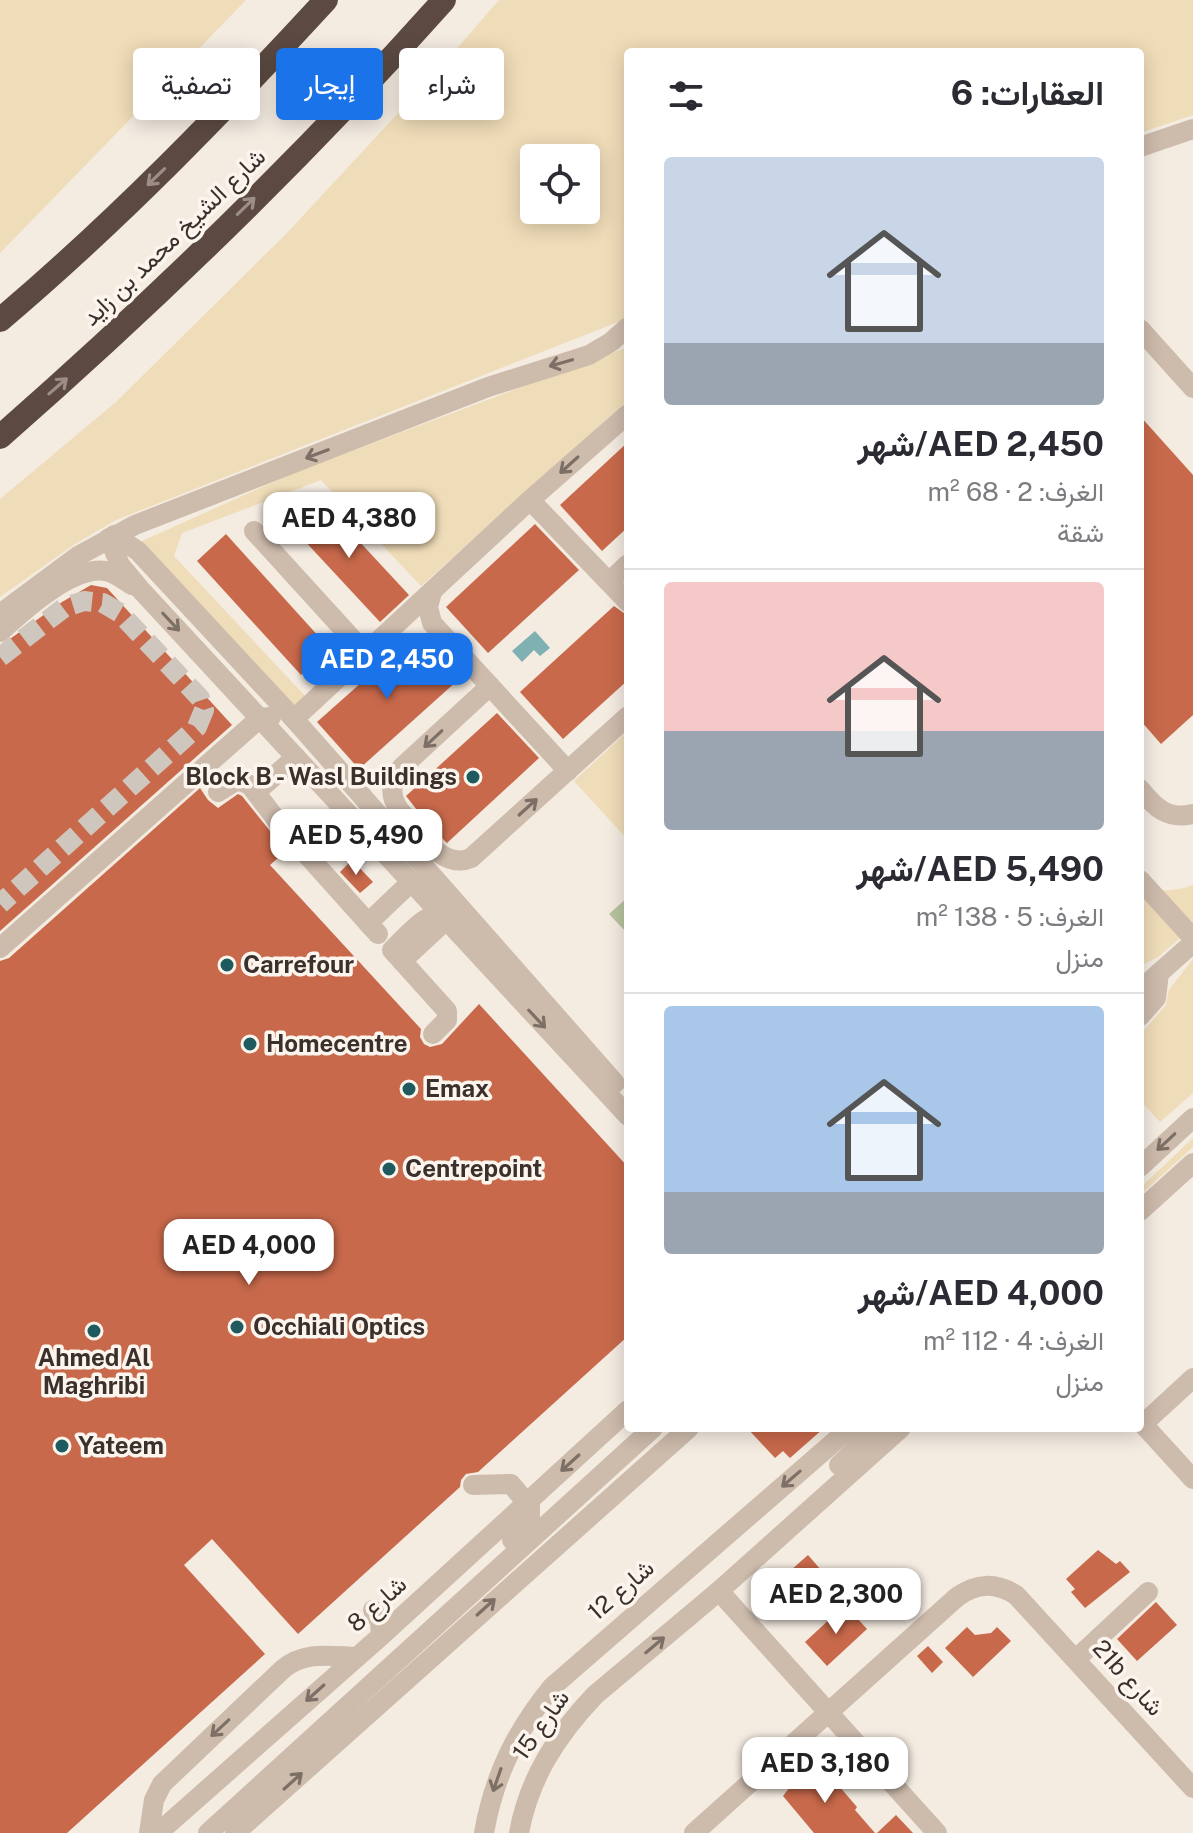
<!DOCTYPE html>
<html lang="ar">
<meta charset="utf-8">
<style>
:root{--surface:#fff;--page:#f7f7f7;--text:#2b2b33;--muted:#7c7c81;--line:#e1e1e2;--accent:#1a73e8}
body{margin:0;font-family:"Public Sans",Vazirmatn,sans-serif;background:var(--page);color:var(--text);direction:rtl;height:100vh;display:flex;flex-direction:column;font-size:30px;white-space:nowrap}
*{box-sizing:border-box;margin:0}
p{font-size:26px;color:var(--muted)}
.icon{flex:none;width:44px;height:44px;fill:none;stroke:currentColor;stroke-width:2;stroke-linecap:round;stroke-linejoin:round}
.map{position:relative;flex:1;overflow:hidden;direction:ltr}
.drawer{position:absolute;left:624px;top:48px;width:520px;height:1384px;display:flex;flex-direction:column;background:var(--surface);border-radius:8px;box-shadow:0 4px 20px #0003;direction:rtl}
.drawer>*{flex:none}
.guide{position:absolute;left:24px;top:48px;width:480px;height:72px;direction:rtl;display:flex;gap:16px}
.buttons{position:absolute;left:520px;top:144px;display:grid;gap:16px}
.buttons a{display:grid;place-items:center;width:80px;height:80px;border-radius:8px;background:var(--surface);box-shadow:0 4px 20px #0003;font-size:40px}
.price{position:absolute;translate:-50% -68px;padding:0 18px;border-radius:16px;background:#fff;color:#222;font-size:26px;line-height:52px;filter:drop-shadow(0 2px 4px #0008)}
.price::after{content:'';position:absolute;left:50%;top:48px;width:24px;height:18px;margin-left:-12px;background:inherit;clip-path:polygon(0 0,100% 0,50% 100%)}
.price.active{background:var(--accent);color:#fff}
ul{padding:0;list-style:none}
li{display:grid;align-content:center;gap:16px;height:424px;padding:0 40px}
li+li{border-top:2px solid var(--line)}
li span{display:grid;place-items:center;height:248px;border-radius:8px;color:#555}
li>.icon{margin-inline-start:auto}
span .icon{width:144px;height:144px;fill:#fffc;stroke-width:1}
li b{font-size:34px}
h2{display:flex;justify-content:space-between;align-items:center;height:96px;padding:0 40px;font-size:34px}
.chip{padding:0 28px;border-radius:8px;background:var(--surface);box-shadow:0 4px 20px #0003;font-size:28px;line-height:72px}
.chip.active{background:var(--accent);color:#fff}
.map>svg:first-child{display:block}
.green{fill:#b8c4a0}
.sand{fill:#efdcb8;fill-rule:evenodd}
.water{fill:#7fb0b2}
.building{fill:#c8694b}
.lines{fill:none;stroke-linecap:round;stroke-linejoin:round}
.minor-tunnel{stroke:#cfc6bd;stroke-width:20;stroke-dasharray:20 10;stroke-linecap:butt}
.minor{stroke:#cdbbac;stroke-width:20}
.highway{stroke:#5c4a42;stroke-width:24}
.oneway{stroke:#9c8e87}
.oneway2{stroke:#7d6f65}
.poi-dot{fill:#1f5a5e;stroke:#fbf5ee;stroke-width:3}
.labels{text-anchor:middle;stroke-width:7;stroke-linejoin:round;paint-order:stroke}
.street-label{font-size:24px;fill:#3b302b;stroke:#fbf5ee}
.poi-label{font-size:24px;font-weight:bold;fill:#3b302b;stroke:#fbf5ee;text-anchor:start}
</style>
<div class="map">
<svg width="1193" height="1833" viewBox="0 0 1193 1833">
<rect width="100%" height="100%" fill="#f4ebe1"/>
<polygon class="green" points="628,897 628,934 609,914"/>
<g class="sand">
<polygon points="0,0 246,0 0,253"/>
<path d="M 499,0 L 1193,0 L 1193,115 L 1140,133 L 1140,52 L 628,52 L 628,318 L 116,520 L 75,544 L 0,597 L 0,499 L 116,402 L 287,233 L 440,68 ZM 534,158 L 586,158 L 586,210 L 534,210 Z"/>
<polygon points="628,347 628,400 421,586 321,480 182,533 174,556 306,697 291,713 140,542 291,474"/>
<polygon points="628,731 628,840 574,781"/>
<path d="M 1193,885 L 1193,927 L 1158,957 L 1140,966 L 1140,886 C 1159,892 1175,892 1193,885 Z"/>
<polygon points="1193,959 1193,1093 1160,1122 1140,1100 1140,1035 1166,1005 1169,990"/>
<polygon points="1193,1138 1193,1147 1140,1195 1140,1188"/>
</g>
<polygon class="water" points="535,631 550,648 540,656 534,650 522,662 512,651"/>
<g class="building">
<polygon points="1140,416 1193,475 1193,715 1161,744 1140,720"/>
<polygon points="628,442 628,527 602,551 560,505"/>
<polygon points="318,497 409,595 380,622 289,524"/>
<polygon points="535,524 579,570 488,653 446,607"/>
<polygon points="226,534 330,649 301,675 197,561"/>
<polygon points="91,585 107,588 232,725 0,931 0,646 62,602"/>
<polygon points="614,606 628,616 628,680 563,739 520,692"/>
<polygon points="416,634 458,680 359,769 317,722"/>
<polygon points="497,713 539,758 447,843 428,824 406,796"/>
<polygon points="200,788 208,800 218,808 238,794 242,796 286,851 270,865 421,1029 420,1037 424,1044 430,1047 442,1044 479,1004 628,1167 628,1336 478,1472 466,1474 461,1480 460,1487 298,1634 212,1539 184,1565 265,1654 67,1833 0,1833 0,961 9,958"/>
<polygon points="352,860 373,882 360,893 340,872"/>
<polygon points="747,1428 824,1428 790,1458 783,1451 775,1458"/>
<polygon points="1098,1550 1116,1564 1120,1561 1130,1572 1085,1608 1071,1592 1075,1589 1066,1579"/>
<polygon points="808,1555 828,1578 786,1616 765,1593"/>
<polygon points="1156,1602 1177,1625 1137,1661 1117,1639"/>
<polygon points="845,1605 867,1629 827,1666 805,1642"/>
<polygon points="967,1627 975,1635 991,1633 997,1627 1011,1641 973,1677 945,1648"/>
<polygon points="928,1646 943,1662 932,1673 917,1656"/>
<polygon points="820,1764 857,1807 855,1810 875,1833 814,1833 783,1796 793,1783 800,1783 801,1778 809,1775"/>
<polygon points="896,1815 913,1833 877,1833"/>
</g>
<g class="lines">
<polyline class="minor-tunnel" points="0,657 65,607 84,601 103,603 120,613 200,698 204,710 197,727 0,904"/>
<g class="minor">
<polyline points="1140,147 1193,129"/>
<polyline points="1140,329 1193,388"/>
<polyline points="530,500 628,602"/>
<polyline points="254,531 366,654"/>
<polyline points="114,535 138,551 294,719 615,1083"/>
<path d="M 109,538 L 120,565 L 140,589 C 303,764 464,941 628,1116"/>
<polyline points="609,582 628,564"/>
<polyline points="432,592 428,607 432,623 568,771"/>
<polyline points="0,614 78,556 135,525 488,387 589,355 611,342 628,327"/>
<path d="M 0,632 C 23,611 72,566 105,571 C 114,572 124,580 132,585"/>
<path d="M 490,686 L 402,767 C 390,782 389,796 400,811 C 418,830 441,871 471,858 L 628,716"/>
<polyline points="294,719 530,500 628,414"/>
<path d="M 1140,789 C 1155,808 1168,820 1193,814"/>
<polyline points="218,792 237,780 250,785 282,827 378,934"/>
<polyline points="256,792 296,757"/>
<polyline points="1140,880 1193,938"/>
<polyline points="368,923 410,883"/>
<polyline points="0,948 260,718 271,717"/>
<polyline points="402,961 445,921"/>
<polyline points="1140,990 1193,943"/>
<polyline points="1140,1016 1156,998 1159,973"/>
<path d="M 433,1034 L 447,1020 L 447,1011 L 392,950 C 407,936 426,911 448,912"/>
<polyline points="1140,1167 1193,1118"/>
<polyline points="1140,1211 1193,1163"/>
<polyline points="1140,1421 1193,1479"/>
<polyline points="1143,1424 1193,1378"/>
<polyline points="839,1465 878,1428"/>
<polyline points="473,1485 511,1484 530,1507 530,1522 512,1540"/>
<polyline points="719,1591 937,1833"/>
<polyline points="373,1610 380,1622 381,1636"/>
<polyline points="1076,1659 1148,1592"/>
<path d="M 149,1833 L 154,1800 L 162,1784 L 283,1669 C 305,1651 329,1656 356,1657"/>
<polyline points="158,1833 381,1636 628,1410"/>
<polyline points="208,1833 653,1428"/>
<polyline points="235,1833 689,1428"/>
<path d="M 484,1833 C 494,1776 516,1731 552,1687 L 850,1428"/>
<path d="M 519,1833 C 529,1778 557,1735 595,1695 L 719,1591 L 901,1428"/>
<path d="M 694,1833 L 957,1597 C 977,1583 995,1582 1016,1595 L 1193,1788"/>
</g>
<g class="highway">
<path d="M 0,320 C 116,222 223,112 326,0"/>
<path d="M 0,437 C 156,300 306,155 444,0"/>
</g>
</g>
<defs><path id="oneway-shaft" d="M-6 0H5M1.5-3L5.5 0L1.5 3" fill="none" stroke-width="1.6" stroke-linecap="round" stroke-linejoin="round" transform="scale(2)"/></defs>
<g class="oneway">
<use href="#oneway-shaft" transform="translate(156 177) rotate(136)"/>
<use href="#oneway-shaft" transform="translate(246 206) rotate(-44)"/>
<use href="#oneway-shaft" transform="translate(58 386) rotate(-41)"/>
</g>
<g class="oneway2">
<use href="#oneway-shaft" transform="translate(561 363) rotate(164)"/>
<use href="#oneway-shaft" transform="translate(317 454) rotate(159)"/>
<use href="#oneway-shaft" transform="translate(569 465) rotate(138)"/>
<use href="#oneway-shaft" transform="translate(171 622) rotate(47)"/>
<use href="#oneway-shaft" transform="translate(433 739) rotate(137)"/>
<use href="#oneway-shaft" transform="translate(528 807) rotate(-42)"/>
<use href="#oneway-shaft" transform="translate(537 1019) rotate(47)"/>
<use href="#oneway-shaft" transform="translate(1166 1142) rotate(137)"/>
<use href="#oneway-shaft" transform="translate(570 1463) rotate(138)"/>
<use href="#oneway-shaft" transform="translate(791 1479) rotate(139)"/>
<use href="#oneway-shaft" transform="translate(486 1607) rotate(-42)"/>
<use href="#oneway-shaft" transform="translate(655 1645) rotate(-40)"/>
<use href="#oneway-shaft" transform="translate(315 1693) rotate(138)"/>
<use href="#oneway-shaft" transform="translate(220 1728) rotate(137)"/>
<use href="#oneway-shaft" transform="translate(497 1780) rotate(109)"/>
<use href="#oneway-shaft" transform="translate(293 1781) rotate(-42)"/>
</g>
<g class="poi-dot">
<circle cx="473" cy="777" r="8"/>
<circle cx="227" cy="965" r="8"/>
<circle cx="250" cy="1044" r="8"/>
<circle cx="409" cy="1089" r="8"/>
<circle cx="389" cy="1169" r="8"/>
<circle cx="237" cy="1327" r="8"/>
<circle cx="94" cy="1331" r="8"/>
<circle cx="62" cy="1446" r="8"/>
</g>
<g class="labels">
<g class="street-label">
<text transform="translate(174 237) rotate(-44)" y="8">شارع الشيخ محمد بن زايد</text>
<text transform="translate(621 1590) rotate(-41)" y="8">شارع 12</text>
<text transform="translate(377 1604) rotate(-42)" y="8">شارع 8</text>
<text transform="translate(1128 1678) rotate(48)" y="8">21b شارع</text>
<text transform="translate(541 1725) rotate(-55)" y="8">شارع 15</text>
</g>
<g class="poi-label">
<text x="457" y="785" text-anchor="end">Block B - Wasl Buildings</text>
<text x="243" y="973">Carrefour</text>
<text x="266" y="1052">Homecentre</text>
<text x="425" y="1097">Emax</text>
<text x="405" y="1177">Centrepoint</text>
<text x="253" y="1335">Occhiali Optics</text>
<text x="94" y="1366" text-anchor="middle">Ahmed Al<tspan x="94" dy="28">Maghribi</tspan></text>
<text x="78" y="1454">Yateem</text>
</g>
</g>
</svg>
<div class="buttons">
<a><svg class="icon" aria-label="locate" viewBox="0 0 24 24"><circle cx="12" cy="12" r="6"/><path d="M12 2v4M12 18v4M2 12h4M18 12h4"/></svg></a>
</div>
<b class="price" style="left:349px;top:560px">AED 4,380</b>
<b class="price active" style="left:387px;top:701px">AED 2,450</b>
<b class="price" style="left:356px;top:877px">AED 5,490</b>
<b class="price" style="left:249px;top:1287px">AED 4,000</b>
<b class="price" style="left:836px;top:1636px">AED 2,300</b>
<b class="price" style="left:825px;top:1805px">AED 3,180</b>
<div class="guide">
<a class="chip">شراء</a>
<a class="chip active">إيجار</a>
<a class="chip">تصفية</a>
</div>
<section class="drawer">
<h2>العقارات: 6<svg class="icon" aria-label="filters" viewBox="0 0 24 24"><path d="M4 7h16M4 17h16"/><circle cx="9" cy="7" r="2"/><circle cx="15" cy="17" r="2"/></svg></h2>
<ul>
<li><span style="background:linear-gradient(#c9d6e8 75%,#9aa5b1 0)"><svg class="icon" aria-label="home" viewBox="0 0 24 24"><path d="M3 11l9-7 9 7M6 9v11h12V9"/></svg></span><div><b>AED 2,450/شهر</b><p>الغرف: 2 · 68 m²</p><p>شقة</p></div></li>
<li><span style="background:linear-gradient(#f6c9c9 60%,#9aa5b1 0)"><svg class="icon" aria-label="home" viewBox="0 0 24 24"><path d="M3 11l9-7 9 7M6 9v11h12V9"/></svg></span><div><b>AED 5,490/شهر</b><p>الغرف: 5 · 138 m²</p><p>منزل</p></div></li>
<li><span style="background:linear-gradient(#a9c7e8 75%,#9aa5b1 0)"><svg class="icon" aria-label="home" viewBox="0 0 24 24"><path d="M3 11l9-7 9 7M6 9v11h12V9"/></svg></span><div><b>AED 4,000/شهر</b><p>الغرف: 4 · 112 m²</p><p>منزل</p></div></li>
</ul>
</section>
</div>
